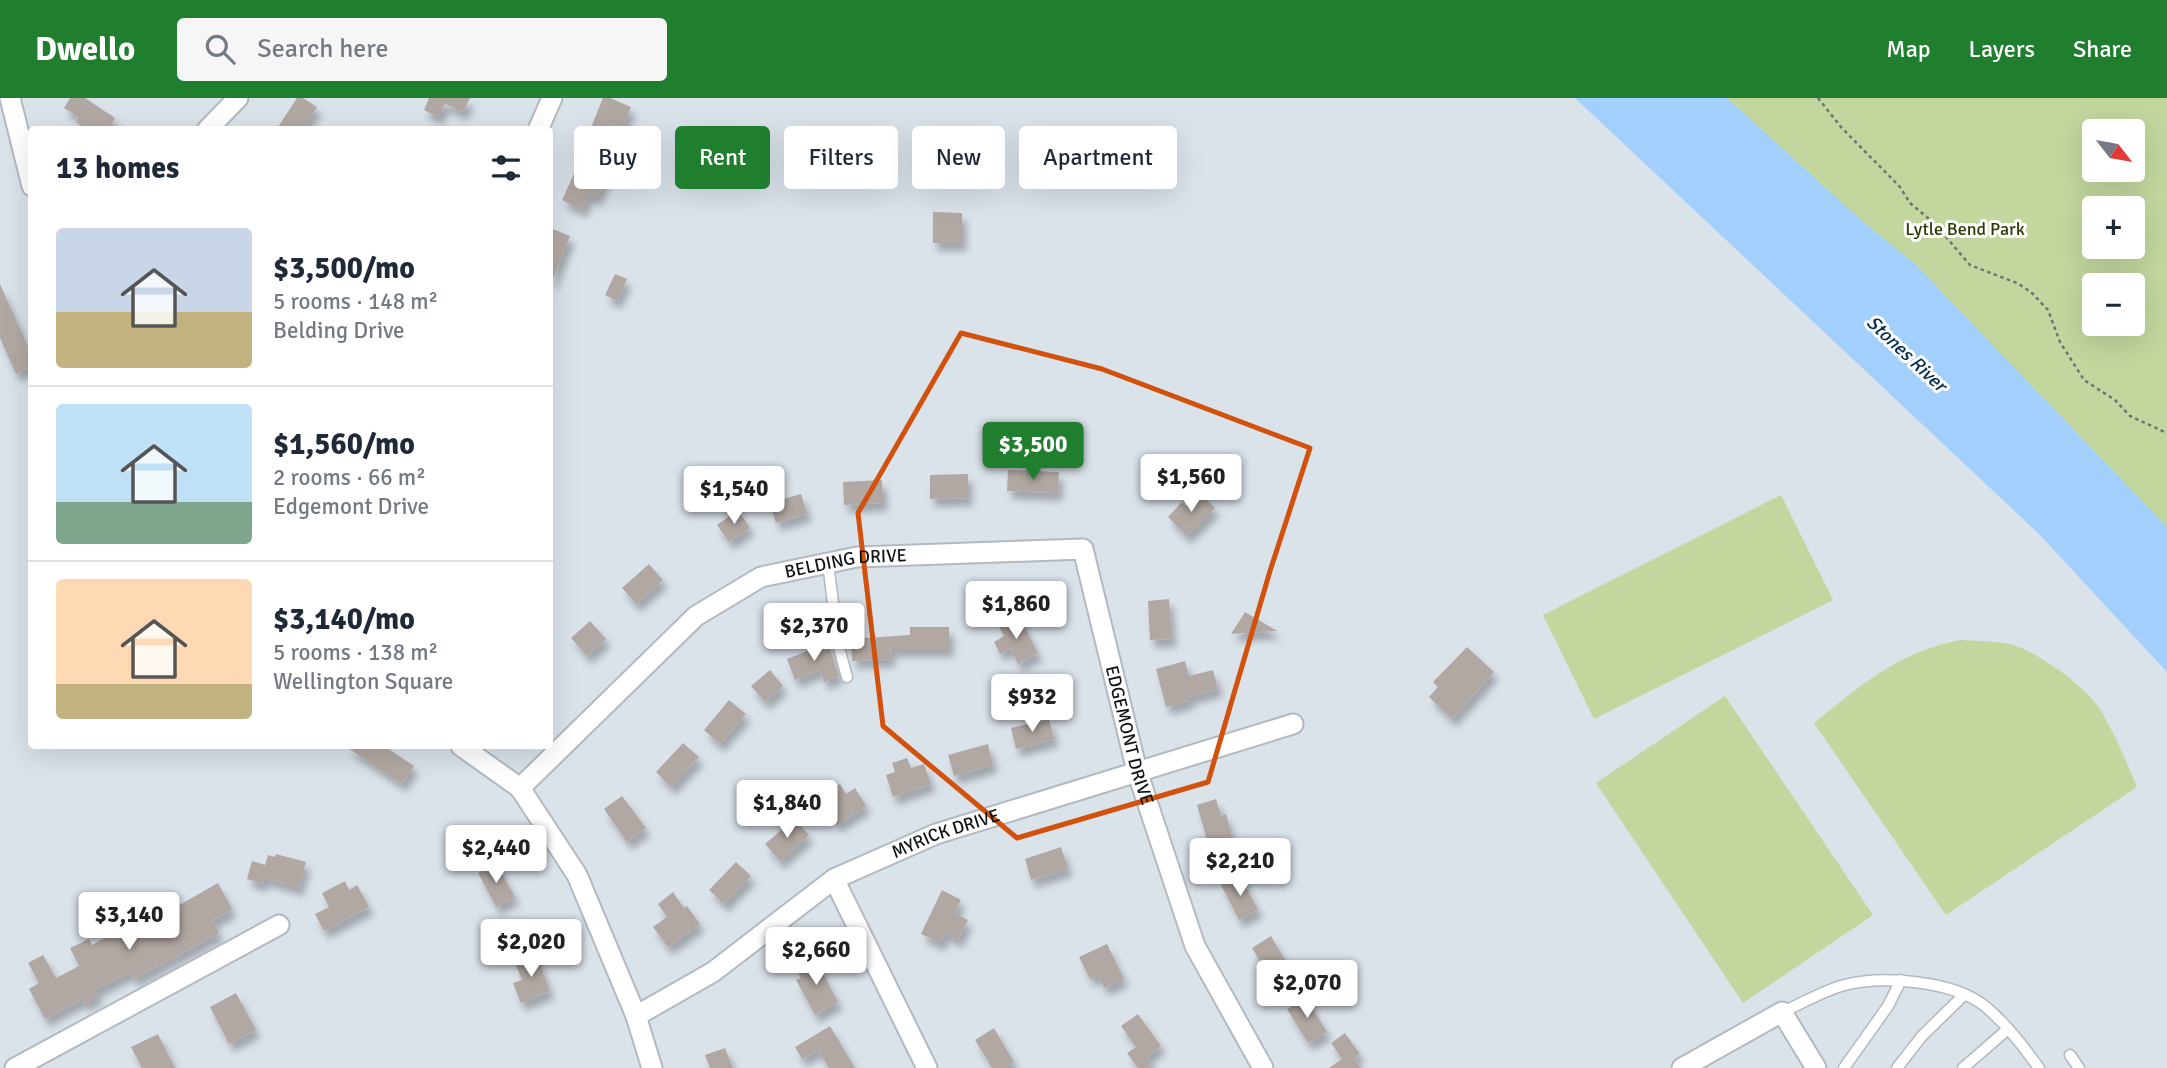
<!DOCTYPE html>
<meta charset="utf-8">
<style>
:root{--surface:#fff;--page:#f6f6f7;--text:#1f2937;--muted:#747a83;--line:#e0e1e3;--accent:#207e2f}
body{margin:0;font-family:Signika,sans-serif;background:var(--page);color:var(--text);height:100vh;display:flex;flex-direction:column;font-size:26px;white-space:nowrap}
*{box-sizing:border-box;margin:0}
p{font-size:23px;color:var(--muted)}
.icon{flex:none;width:38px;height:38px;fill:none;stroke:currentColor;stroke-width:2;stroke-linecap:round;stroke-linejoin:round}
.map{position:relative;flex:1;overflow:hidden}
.drawer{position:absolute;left:28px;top:28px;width:525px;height:623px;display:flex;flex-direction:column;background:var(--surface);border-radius:7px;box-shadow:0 7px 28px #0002}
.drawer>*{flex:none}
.banner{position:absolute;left:574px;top:28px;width:665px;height:63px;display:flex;gap:14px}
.needle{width:46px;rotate:121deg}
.fabs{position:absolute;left:2082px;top:21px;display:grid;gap:14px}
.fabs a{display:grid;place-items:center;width:63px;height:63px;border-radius:7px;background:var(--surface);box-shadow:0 7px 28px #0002;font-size:35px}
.price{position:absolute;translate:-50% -60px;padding:0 16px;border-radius:7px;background:#fff;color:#222;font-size:23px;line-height:46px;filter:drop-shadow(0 2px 4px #0008)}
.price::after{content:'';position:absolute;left:50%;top:42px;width:21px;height:16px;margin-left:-10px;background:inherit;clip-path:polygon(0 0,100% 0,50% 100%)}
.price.on{background:var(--accent);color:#fff}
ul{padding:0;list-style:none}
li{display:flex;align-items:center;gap:21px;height:175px;padding:0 28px}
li+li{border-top:2px solid var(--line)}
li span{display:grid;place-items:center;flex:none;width:196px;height:140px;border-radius:7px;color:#555}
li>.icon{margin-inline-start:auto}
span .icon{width:84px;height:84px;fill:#fffc;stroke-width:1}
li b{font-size:30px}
h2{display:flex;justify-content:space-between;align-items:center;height:84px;padding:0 28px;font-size:30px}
.chip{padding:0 24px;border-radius:7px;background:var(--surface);box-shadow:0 7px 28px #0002;font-size:24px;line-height:63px}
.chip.on{background:var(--accent);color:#fff}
header{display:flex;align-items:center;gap:42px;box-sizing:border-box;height:98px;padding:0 35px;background:var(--accent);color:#fff}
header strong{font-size:33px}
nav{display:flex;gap:38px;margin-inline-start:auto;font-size:24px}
.search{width:490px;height:63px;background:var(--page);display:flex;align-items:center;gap:18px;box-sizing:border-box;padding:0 24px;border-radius:7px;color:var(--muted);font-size:26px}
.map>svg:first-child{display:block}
.green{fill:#c2d69e;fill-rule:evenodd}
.water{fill:#a3cffc}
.building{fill:#b2a8a3;filter:url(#shadow)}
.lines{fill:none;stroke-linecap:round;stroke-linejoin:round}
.lane-casing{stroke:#b2b9c1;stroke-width:13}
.street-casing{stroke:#b2b9c1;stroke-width:23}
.path{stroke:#6f7479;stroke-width:2.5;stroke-dasharray:3.5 3.5;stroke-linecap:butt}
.lane{stroke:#fff;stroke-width:10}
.street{stroke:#fff;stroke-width:19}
.marked{fill:none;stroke:#d2520d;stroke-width:5;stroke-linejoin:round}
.labels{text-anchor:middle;stroke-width:6;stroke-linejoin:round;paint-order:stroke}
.park-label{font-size:18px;fill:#2c3b04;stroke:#fff}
.street-label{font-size:18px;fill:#101315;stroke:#fff}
.water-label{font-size:19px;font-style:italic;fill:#022c4f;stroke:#fff}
</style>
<header>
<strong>Dwello</strong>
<div class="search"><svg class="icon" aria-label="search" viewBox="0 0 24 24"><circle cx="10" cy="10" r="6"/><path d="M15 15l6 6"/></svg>Search here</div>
<nav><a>Map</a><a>Layers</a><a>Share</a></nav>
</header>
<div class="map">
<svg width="2167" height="970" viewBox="0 0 2167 970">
<defs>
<filter id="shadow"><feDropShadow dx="4.5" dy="8" stdDeviation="3.5" flood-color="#0004"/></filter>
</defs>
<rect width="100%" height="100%" fill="#dae2ea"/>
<g class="green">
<path d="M 1636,0 L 2167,0 L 2167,521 ZM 2095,33 L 2133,33 L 2133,72 L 2095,72 ZM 2095,110 L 2133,110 L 2133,149 L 2095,149 ZM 2095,187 L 2133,187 L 2133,226 L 2095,226 Z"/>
<polygon points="1781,397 1833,502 1594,621 1543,517"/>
<path d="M 1961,542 C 1977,543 1993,543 2009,546 C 2036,552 2086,589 2100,611 C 2115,636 2126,663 2137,689 L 1946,817 L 1814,625 C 1861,587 1900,553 1961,542 Z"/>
<polygon points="1725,598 1873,817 1743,905 1596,685"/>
</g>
<polygon class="water" points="1575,0 1727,0 1861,122 1916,167 2167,429 2167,574 2038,435"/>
<g class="building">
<polygon points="70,0 85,0 115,20 108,32 87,32 76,24 79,19 64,10"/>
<polygon points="297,0 303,0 317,9 302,32 276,32"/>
<polygon points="429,0 470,0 463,14 445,6 438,19 424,12"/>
<polygon points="603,0 610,0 631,9 622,30 614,27 609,40 590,32"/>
<polygon points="578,67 606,80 597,100 589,97 582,112 562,102"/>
<polygon points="933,114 962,115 962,145 933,145"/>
<polygon points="550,130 570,138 550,188"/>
<polygon points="615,176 627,181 617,203 605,197"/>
<polygon points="0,186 32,257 32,268 16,276 0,240"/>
<polygon points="1008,372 1059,374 1058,395 1007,393"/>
<polygon points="968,376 968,400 930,401 930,377"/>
<polygon points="882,382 883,405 844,407 843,384"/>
<polygon points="1200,395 1215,410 1187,438 1168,419 1182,404 1186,408"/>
<polygon points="801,396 807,416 776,425 770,405"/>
<polygon points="738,412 750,430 729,444 717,427"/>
<polygon points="649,466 663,482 636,506 622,490"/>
<polygon points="1169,501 1172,541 1150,542 1148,503"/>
<polygon points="1245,514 1277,533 1231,536"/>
<polygon points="1019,518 1038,555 1018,566 1010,550 1000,556 994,544 1004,538 999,529"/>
<polygon points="590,523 606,541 587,558 571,540"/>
<polygon points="910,529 949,529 949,551 890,551 891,561 852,563 851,541 910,537"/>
<polygon points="828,545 839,578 824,584 820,572 795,582 787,561"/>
<polygon points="1467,549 1494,574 1452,621 1429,599 1438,589 1433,584"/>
<polygon points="1185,563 1189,578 1213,572 1218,591 1188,599 1189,603 1166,609 1156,571"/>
<polygon points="770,572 783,588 765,604 751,588"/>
<polygon points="729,602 746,616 720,646 704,632"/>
<polygon points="1049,621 1054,641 1016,651 1011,630"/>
<polygon points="683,645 699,659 671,689 656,674"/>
<polygon points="988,646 993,667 954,678 948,657"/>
<polygon points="345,648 384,648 414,668 402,686"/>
<polygon points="907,660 911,670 924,666 931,686 893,699 886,677 895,674 892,665"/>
<polygon points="840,686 846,696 855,690 866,708 837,727 823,706 833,700 829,692"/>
<polygon points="622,698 646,730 627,744 604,711"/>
<polygon points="1216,701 1221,718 1226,716 1232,738 1208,745 1197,707"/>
<polygon points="794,721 809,737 780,763 765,746"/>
<polygon points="1061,749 1068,771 1031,782 1025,761"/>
<polygon points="276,756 306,764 299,790 264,780 262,786 247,781 252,763 265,767 268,757 275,759"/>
<polygon points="736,764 751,778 724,806 709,792"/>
<polygon points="496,765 515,799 496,809 478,775"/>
<polygon points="1240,777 1258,812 1239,822 1221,787"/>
<polygon points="345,783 349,792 357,787 369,809 324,833 315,816 329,809 322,795"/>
<polygon points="218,785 232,811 212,823 219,835 134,881 131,874 95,892 98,898 84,906 82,901 45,921 29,891 39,885 28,865 43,857 56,880 79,868 70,850 89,841 92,847 126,828 134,841 165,824 158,812 173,804 176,809"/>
<polygon points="942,792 961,802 954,815 968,822 958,842 945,835 940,845 921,836"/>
<polygon points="673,794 684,810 687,808 700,826 668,849 653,829 667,819 658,806"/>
<polygon points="1271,838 1291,872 1272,883 1252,850"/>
<polygon points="1107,846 1124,881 1104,890 1098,877 1090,881 1079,859"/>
<polygon points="536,856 550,893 521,905 513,885 522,882 515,865"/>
<polygon points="815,861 838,904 815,917 796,882 801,880 796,871"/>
<polygon points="236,895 256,932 229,946 210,909"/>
<polygon points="1306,900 1327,934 1308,945 1287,911"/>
<polygon points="1138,916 1161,948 1147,958 1151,965 1145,970 1138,970 1127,955 1136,949 1121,928"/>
<polygon points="830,928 855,970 829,970 818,952 802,961 795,949"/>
<polygon points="994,930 1014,964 1004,970 992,970 975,942"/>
<polygon points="1345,935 1360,956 1354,960 1361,970 1329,970 1342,961 1331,945"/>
<polygon points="158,936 175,970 142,970 131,949"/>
<polygon points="725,950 733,970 710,970 705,957"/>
</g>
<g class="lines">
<g class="lane-casing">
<g id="lane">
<polyline points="828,465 838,546 847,579"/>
<path d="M 1782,914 C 1801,906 1821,894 1841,888 C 1881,877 1953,882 1986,909 C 2007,927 2023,948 2039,970"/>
<polyline points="2070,957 2079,970"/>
<polyline points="1844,970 1888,908 1901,882"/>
<polyline points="1897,970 1922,938 1964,897"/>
<polyline points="1963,970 2008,931"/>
</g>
</g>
<g class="street-casing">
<g id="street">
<polyline points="10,0 32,88"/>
<polyline points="207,32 238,0"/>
<polyline points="538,32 552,0"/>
<polyline points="461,648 520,690 577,777 636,918 652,970"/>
<path id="s1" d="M 520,690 L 696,518 L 761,479 L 857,459 L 1083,451 L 1137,673 L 1195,848 L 1263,970"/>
<polyline points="834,781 927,970"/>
<path id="s2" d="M 636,918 L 713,874 L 834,781 L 936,736 L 1293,626"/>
<polyline points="15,970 279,827"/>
<polyline points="1682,970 1782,914 1816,970"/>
</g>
</g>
<polyline class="path" points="1818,0 1841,29 1900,89 1910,105 1934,125 1970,167 2017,185 2031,194 2048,212 2060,244 2084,282 2115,302 2130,318 2167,335"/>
<use href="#lane" class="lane"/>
<use href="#street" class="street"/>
</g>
<path class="marked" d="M 961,235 L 1102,271 L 1310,350 L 1270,473 L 1208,684 L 1017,740 L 883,628 L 858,415 Z"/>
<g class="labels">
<g class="park-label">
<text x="1965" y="137">Lytle Bend Park</text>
</g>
<g class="street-label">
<text dy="6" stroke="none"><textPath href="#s1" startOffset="408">BELDING DRIVE</textPath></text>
<text dy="6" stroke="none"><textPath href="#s1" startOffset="838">EDGEMONT DRIVE</textPath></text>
<text dy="6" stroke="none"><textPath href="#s2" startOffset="362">MYRICK DRIVE</textPath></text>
</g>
<g class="water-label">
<text transform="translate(1907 255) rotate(43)" y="7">Stones River</text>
</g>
</g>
</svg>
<div class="fabs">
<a><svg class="needle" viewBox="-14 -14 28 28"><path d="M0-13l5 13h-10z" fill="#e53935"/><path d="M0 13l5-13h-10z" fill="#747a83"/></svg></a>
<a>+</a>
<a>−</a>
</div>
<b class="price on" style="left:1033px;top:384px">$3,500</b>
<b class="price" style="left:1191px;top:416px">$1,560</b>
<b class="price" style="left:734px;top:428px">$1,540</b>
<b class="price" style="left:1016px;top:543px">$1,860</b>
<b class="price" style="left:814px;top:565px">$2,370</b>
<b class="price" style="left:1032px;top:636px">$932</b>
<b class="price" style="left:787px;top:742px">$1,840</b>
<b class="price" style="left:496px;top:787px">$2,440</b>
<b class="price" style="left:1240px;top:800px">$2,210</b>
<b class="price" style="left:129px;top:854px">$3,140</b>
<b class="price" style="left:531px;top:881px">$2,020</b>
<b class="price" style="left:816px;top:889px">$2,660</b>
<b class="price" style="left:1307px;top:922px">$2,070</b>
<div class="banner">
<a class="chip">Buy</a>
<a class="chip on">Rent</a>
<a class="chip">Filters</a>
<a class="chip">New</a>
<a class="chip">Apartment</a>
</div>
<section class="drawer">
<h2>13 homes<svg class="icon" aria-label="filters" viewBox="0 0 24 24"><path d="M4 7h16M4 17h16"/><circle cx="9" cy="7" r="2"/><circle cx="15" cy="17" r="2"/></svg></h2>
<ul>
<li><span style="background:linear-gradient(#c9d6e8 60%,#c2b280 0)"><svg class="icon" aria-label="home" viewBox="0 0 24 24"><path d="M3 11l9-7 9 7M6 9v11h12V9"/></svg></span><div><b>$3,500/mo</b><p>5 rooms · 148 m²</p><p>Belding Drive</p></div></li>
<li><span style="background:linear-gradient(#bfe0f5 70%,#7fa58c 0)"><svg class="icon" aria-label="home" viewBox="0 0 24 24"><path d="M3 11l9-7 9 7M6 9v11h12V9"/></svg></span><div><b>$1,560/mo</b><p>2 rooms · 66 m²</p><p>Edgemont Drive</p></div></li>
<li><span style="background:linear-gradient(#ffd9b3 75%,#c2b280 0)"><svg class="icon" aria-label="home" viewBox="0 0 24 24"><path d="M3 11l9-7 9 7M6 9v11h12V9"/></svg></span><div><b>$3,140/mo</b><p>5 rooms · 138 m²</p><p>Wellington Square</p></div></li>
</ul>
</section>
</div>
